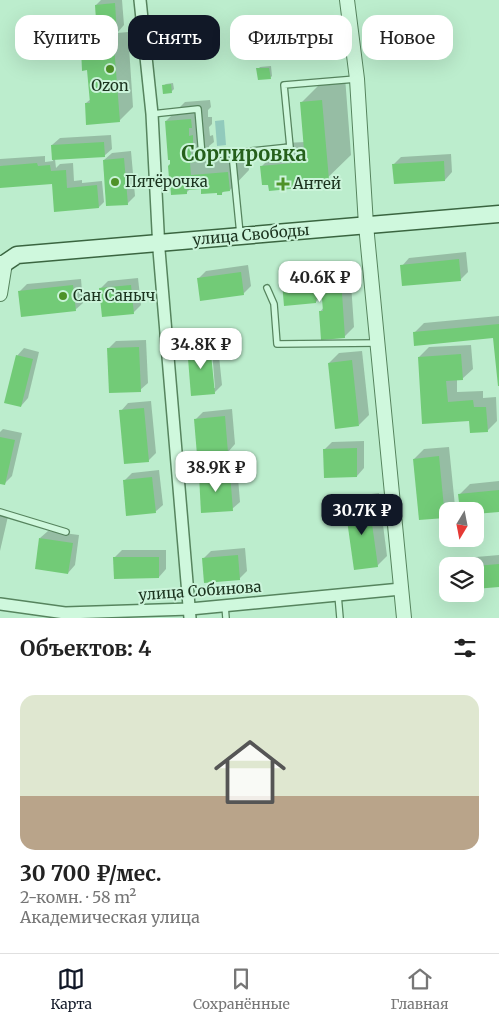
<!DOCTYPE html>
<html lang="ru">
<meta charset="utf-8">
<style>
:root{--surface:#fff;--page:#f2f2f2;--text:#222;--muted:#767676;--line:#e0e0e0;--accent:#111827}
body{margin:0;font-family:Merriweather,serif;background:var(--page);color:var(--text);height:100vh;display:flex;flex-direction:column;font-size:19px;white-space:nowrap}
*{box-sizing:border-box;margin:0}
p{font-size:16px;color:var(--muted)}
.icon{flex:none;width:28px;height:28px;fill:none;stroke:currentColor;stroke-width:2;stroke-linecap:round;stroke-linejoin:round}
.map{position:relative;height:618px;overflow:hidden}
.drawer{display:flex;flex-direction:column;background:var(--surface);flex:1}
.drawer>*{flex:none}
.guide{position:absolute;left:15px;top:15px;width:470px;height:45px;display:flex;gap:10px}
.needle{width:32px;rotate:190deg}
.controls{position:absolute;left:439px;top:502px;display:grid;gap:10px}
.controls a{display:grid;place-items:center;width:45px;height:45px;border-radius:10px;background:var(--surface);box-shadow:0 5px 20px #0002;font-size:25px}
.price{position:absolute;translate:-50% -42px;padding:0 11px;border-radius:10px;background:#fff;color:#222;font-size:16px;line-height:32px;filter:drop-shadow(0 1px 2px #0008)}
.price::after{content:'';position:absolute;left:50%;top:30px;width:15px;height:11px;margin-left:-8px;background:inherit;clip-path:polygon(0 0,100% 0,50% 100%)}
.price.active{background:var(--accent);color:#fff}
ul{padding:0;list-style:none}
li{display:grid;align-content:center;gap:10px;height:265px;padding:0 20px}
li span{display:grid;place-items:center;height:155px;border-radius:15px;color:#555}
li>.icon{margin-inline-start:auto}
span .icon{width:90px;height:90px;fill:#fffc;stroke-width:1}
li b{font-size:21px}
h2{display:flex;justify-content:space-between;align-items:center;height:60px;padding:0 20px;font-size:21px}
.chip{padding:0 18px;border-radius:15px;background:var(--surface);box-shadow:0 5px 20px #0002;font-size:18px;line-height:45px}
.chip.active{background:var(--accent);color:#fff}
.menu{display:flex;justify-content:space-around;align-items:center;height:70px;border-top:1px solid var(--line);background:var(--surface);font-size:14px;color:var(--muted)}
.menu a{display:grid;justify-items:center;gap:2px}
.menu .active{color:var(--accent)}
.map>svg:first-child{display:block}
.green{fill:#91cabc}
.shadow{fill:#0003}
.building{fill:#72cb77}
.lines{fill:none;stroke-linecap:round;stroke-linejoin:round}
.service-casing{stroke:#56845e;stroke-width:8}
.minor-casing{stroke:#56845e;stroke-width:14}
.tertiary-casing{stroke:#56845e;stroke-width:16}
.secondary-casing{stroke:#3a6540;stroke-width:19}
.service{stroke:#cff8dd;stroke-width:5.5}
.minor{stroke:#cff8dd;stroke-width:11}
.tertiary{stroke:#cff8dd;stroke-width:14}
.secondary{stroke:#cff8dd;stroke-width:16}
.poi-dot{fill:#4e9227;stroke:#cbf4da;stroke-width:2}
.labels{text-anchor:middle;stroke-width:4;stroke-linejoin:round;paint-order:stroke}
.poi-label{font-size:15px;fill:#1b331e;stroke:#cbf4da;text-anchor:start}
.street-label{font-size:15px;fill:#1b331e;stroke:#cbf4da}
.district-label{font-size:20px;font-weight:bold;fill:#255f1b;stroke:#cbf4da}
</style>
<div class="map">
<svg width="499" height="618" viewBox="0 0 499 618">
<rect width="100%" height="100%" fill="#bcedcd"/>
<polygon class="green" points="224,120 226,145 217,146 215,121"/>
<g class="shadow">
<polygon points="101,0 122,0 124,25 117,33 128,32 133,107 119,121 86,103 91,99 89,69 82,49 96,34 98,34 96,5"/>
<polygon points="272,21 272,31 268,35 244,27 249,22"/>
<polygon points="271,66 272,76 270,78 258,69 260,67"/>
<polygon points="345,77 351,155 320,185 262,166 285,143 305,142 302,102 325,79"/>
<polygon points="173,83 174,89 171,92 163,86 166,84"/>
<polygon points="210,100 211,107 208,110 208,117 212,117 212,124 209,127 210,136 213,135 214,142 209,146 210,156 247,153 249,170 230,190 225,190 221,194 202,188 190,189 187,192 171,183 173,181 171,165 166,121 185,102"/>
<polygon points="111,135 112,149 104,156 55,159 56,168 60,164 73,163 74,181 82,180 82,183 102,181 104,202 99,207 53,183 0,187 0,159 45,156 45,162 53,161 52,145 60,138"/>
<polygon points="131,151 135,196 127,204 104,160 112,153"/>
<polygon points="451,154 452,172 445,180 394,164 401,157"/>
<polygon points="466,252 468,272 461,279 404,285 402,266 409,258"/>
<polygon points="248,265 251,286 243,294 198,279 206,271"/>
<polygon points="350,269 354,327 344,337 320,312 324,307 324,297 320,297 316,302 283,283 294,273"/>
<polygon points="138,278 141,305 133,313 100,289 108,281"/>
<polygon points="81,279 83,303 75,310 20,291 27,284"/>
<polygon points="499,316 499,387 494,337 414,333 424,323"/>
<polygon points="217,337 222,385 214,393 188,347 196,339 208,338 213,388 215,388 211,338"/>
<polygon points="146,340 148,383 140,390 108,349 116,341"/>
<polygon points="471,345 473,369 462,379 457,379 457,392 483,391 483,398 496,397 497,421 487,431 470,420 423,423 419,357 429,347"/>
<polygon points="24,348 39,352 28,398 21,406 17,356"/>
<polygon points="362,351 369,415 359,425 329,363 339,353"/>
<polygon points="151,401 156,453 148,461 121,411 128,403"/>
<polygon points="232,409 235,444 228,452 196,419 203,412"/>
<polygon points="3,429 22,433 12,476 4,484 0,483 0,432"/>
<polygon points="364,441 364,468 357,476 324,450 332,442"/>
<polygon points="449,447 455,506 450,511 448,511 445,516 414,459 424,449"/>
<polygon points="237,466 240,502 232,509 200,475 208,468"/>
<polygon points="159,470 163,505 155,512 124,481 132,473"/>
<polygon points="499,481 499,510 475,513 475,511 461,511 460,494 470,484"/>
<polygon points="379,493 387,556 377,566 346,506 356,496"/>
<polygon points="0,510 9,512 0,551"/>
<polygon points="48,531 79,535 75,565 68,573 40,538"/>
<polygon points="245,548 247,571 239,579 203,559 211,551"/>
<polygon points="122,550 166,550 166,569 159,577 114,558"/>
<polygon points="499,555 499,586 475,588 475,566 468,566 476,557"/>
</g>
<g class="building">
<polygon points="115,3 117,34 97,35 95,5"/>
<polygon points="267,25 268,37 243,38 242,27"/>
<polygon points="114,46 120,122 86,125 85,103 90,103 87,70 82,71 81,48"/>
<polygon points="256,68 269,68 271,79 258,80"/>
<polygon points="171,84 172,93 163,94 162,85"/>
<polygon points="322,100 329,180 320,181 321,186 269,191 268,185 262,185 260,166 305,162 300,102"/>
<polygon points="191,119 192,128 189,128 189,136 193,135 193,144 190,144 191,155 194,154 195,162 190,163 191,175 228,172 230,191 222,192 222,195 217,195 217,193 201,194 201,189 187,190 187,194 171,195 170,182 172,182 171,178 169,178 168,166 170,164 170,160 168,160 165,121"/>
<polygon points="104,142 105,157 52,160 51,145"/>
<polygon points="124,158 128,205 106,206 103,160"/>
<polygon points="444,161 445,181 394,184 392,164"/>
<polygon points="37,163 38,166 50,165 51,171 66,170 67,188 97,185 99,208 54,212 52,184 0,188 0,166"/>
<polygon points="459,259 461,281 402,286 400,265"/>
<polygon points="241,272 244,295 200,301 197,278"/>
<polygon points="341,278 345,338 321,340 319,311 323,311 322,299 316,299 316,303 284,306 282,282"/>
<polygon points="73,285 76,311 21,317 18,291"/>
<polygon points="131,285 134,314 102,317 99,288"/>
<polygon points="499,324 499,386 498,386 493,338 414,346 413,332"/>
<polygon points="210,344 215,394 191,396 187,346"/>
<polygon points="139,347 141,392 109,393 107,348"/>
<polygon points="461,354 463,380 446,381 448,402 473,400 474,407 486,407 488,432 470,433 469,421 422,424 418,357"/>
<polygon points="16,355 33,359 21,407 4,403"/>
<polygon points="352,360 359,426 335,429 328,363"/>
<polygon points="144,408 149,462 124,464 119,410"/>
<polygon points="225,416 228,453 197,455 194,419"/>
<polygon points="0,437 15,440 5,485 0,484"/>
<polygon points="357,448 357,477 324,478 323,449"/>
<polygon points="439,456 445,518 419,520 413,459"/>
<polygon points="230,473 233,511 201,513 199,475"/>
<polygon points="152,477 156,513 126,516 123,480"/>
<polygon points="499,490 499,512 475,514 475,511 460,511 458,494"/>
<polygon points="369,502 378,567 354,570 345,506"/>
<polygon points="39,538 73,543 68,574 35,569"/>
<polygon points="238,555 240,580 204,583 202,558"/>
<polygon points="113,557 159,557 159,578 114,579"/>
<polygon points="499,564 499,587 475,589 475,566"/>
</g>
<g class="lines">
<g class="service-casing">
<g id="service">
<polyline points="152,114 198,109 202,156 232,153 240,234"/>
<polyline points="232,153 290,147 284,85 356,79"/>
<polyline points="267,288 274,304 277,344 377,343"/>
<polyline points="0,512 66,532"/>
<polyline points="338,595 340,618"/>
<polyline points="225,606 226,618"/>
</g>
</g>
<g class="minor-casing">
<g id="minor">
<polyline points="140,0 152,114 159,250 190,618"/>
<polyline points="0,604 65,613 190,609 401,589"/>
</g>
</g>
<g class="tertiary-casing">
<g id="tertiary">
<polyline points="347,0 357,79 366,225 404,618"/>
<polyline points="0,263 5,263 0,294"/>
</g>
</g>
<g class="secondary-casing">
<polyline id="secondary" points="5,263 17,255 499,214"/>
</g>
<use href="#service" class="service"/>
<use href="#minor" class="minor"/>
<use href="#tertiary" class="tertiary"/>
<use href="#secondary" class="secondary"/>
</g>
<g class="poi-dot">
<circle cx="110" cy="69" r="5"/>
<circle cx="115" cy="182" r="5"/>
<path d="M280.5 176.5h5v5h5v5h-5v5h-5v-5h-5v-5h5z"/>
<circle cx="63" cy="296" r="5"/>
</g>
<g class="labels">
<g class="poi-label">
<text x="110" y="91" text-anchor="middle">Ozon</text>
<text x="125" y="187">Пятёрочка</text>
<text x="293" y="189">Антей</text>
<text x="73" y="301">Сан Саныч</text>
</g>
<g class="street-label">
<text transform="translate(251 235) rotate(-5)" y="5">улица Свободы</text>
<text transform="translate(200 591) rotate(-4)" y="5">улица Собинова</text>
</g>
<g class="district-label">
<text x="244" y="161">Сортировка</text>
</g>
</g>
</svg>
<div class="controls">
<a><svg class="needle" viewBox="-14 -14 28 28"><path d="M0-13l5 13h-10z" fill="#e53935"/><path d="M0 13l5-13h-10z" fill="#767676"/></svg></a>
<a><svg class="icon" aria-label="layers" viewBox="0 0 24 24"><path d="M12 4l9 5-9 5-9-5zM3 14l9 5 9-5"/></svg></a>
</div>
<b class="price" style="left:320px;top:303px">40.6K ₽</b>
<b class="price" style="left:201px;top:370px">34.8K ₽</b>
<b class="price" style="left:216px;top:493px">38.9K ₽</b>
<b class="price active" style="left:362px;top:536px">30.7K ₽</b>
<div class="guide">
<a class="chip">Купить</a>
<a class="chip active">Снять</a>
<a class="chip">Фильтры</a>
<a class="chip">Новое</a>
</div>
</div>
<section class="drawer">
<h2>Объектов: 4<svg class="icon" aria-label="filters" viewBox="0 0 24 24"><path d="M4 7h16M4 17h16"/><circle cx="9" cy="7" r="2"/><circle cx="15" cy="17" r="2"/></svg></h2>
<ul>
<li><span style="background:linear-gradient(#dfe7d0 65%,#b9a48a 0)"><svg class="icon" aria-label="home" viewBox="0 0 24 24"><path d="M3 11l9-7 9 7M6 9v11h12V9"/></svg></span><div><b>30 700 ₽/мес.</b><p>2-комн. · 58 m²</p><p>Академическая улица</p></div></li>
</ul>
</section>
<nav class="menu">
<a class="active"><svg class="icon" aria-label="map" viewBox="0 0 24 24"><path d="M3 6l6-2 6 2 6-2v14l-6 2-6-2-6 2zM9 4v14M15 6v14"/></svg>Карта</a>
<a><svg class="icon" aria-label="saved" viewBox="0 0 24 24"><path d="M7 4h10v16l-5-4-5 4z"/></svg>Сохранённые</a>
<a><svg class="icon" aria-label="home" viewBox="0 0 24 24"><path d="M3 11l9-7 9 7M6 9v11h12V9"/></svg>Главная</a>
</nav>
